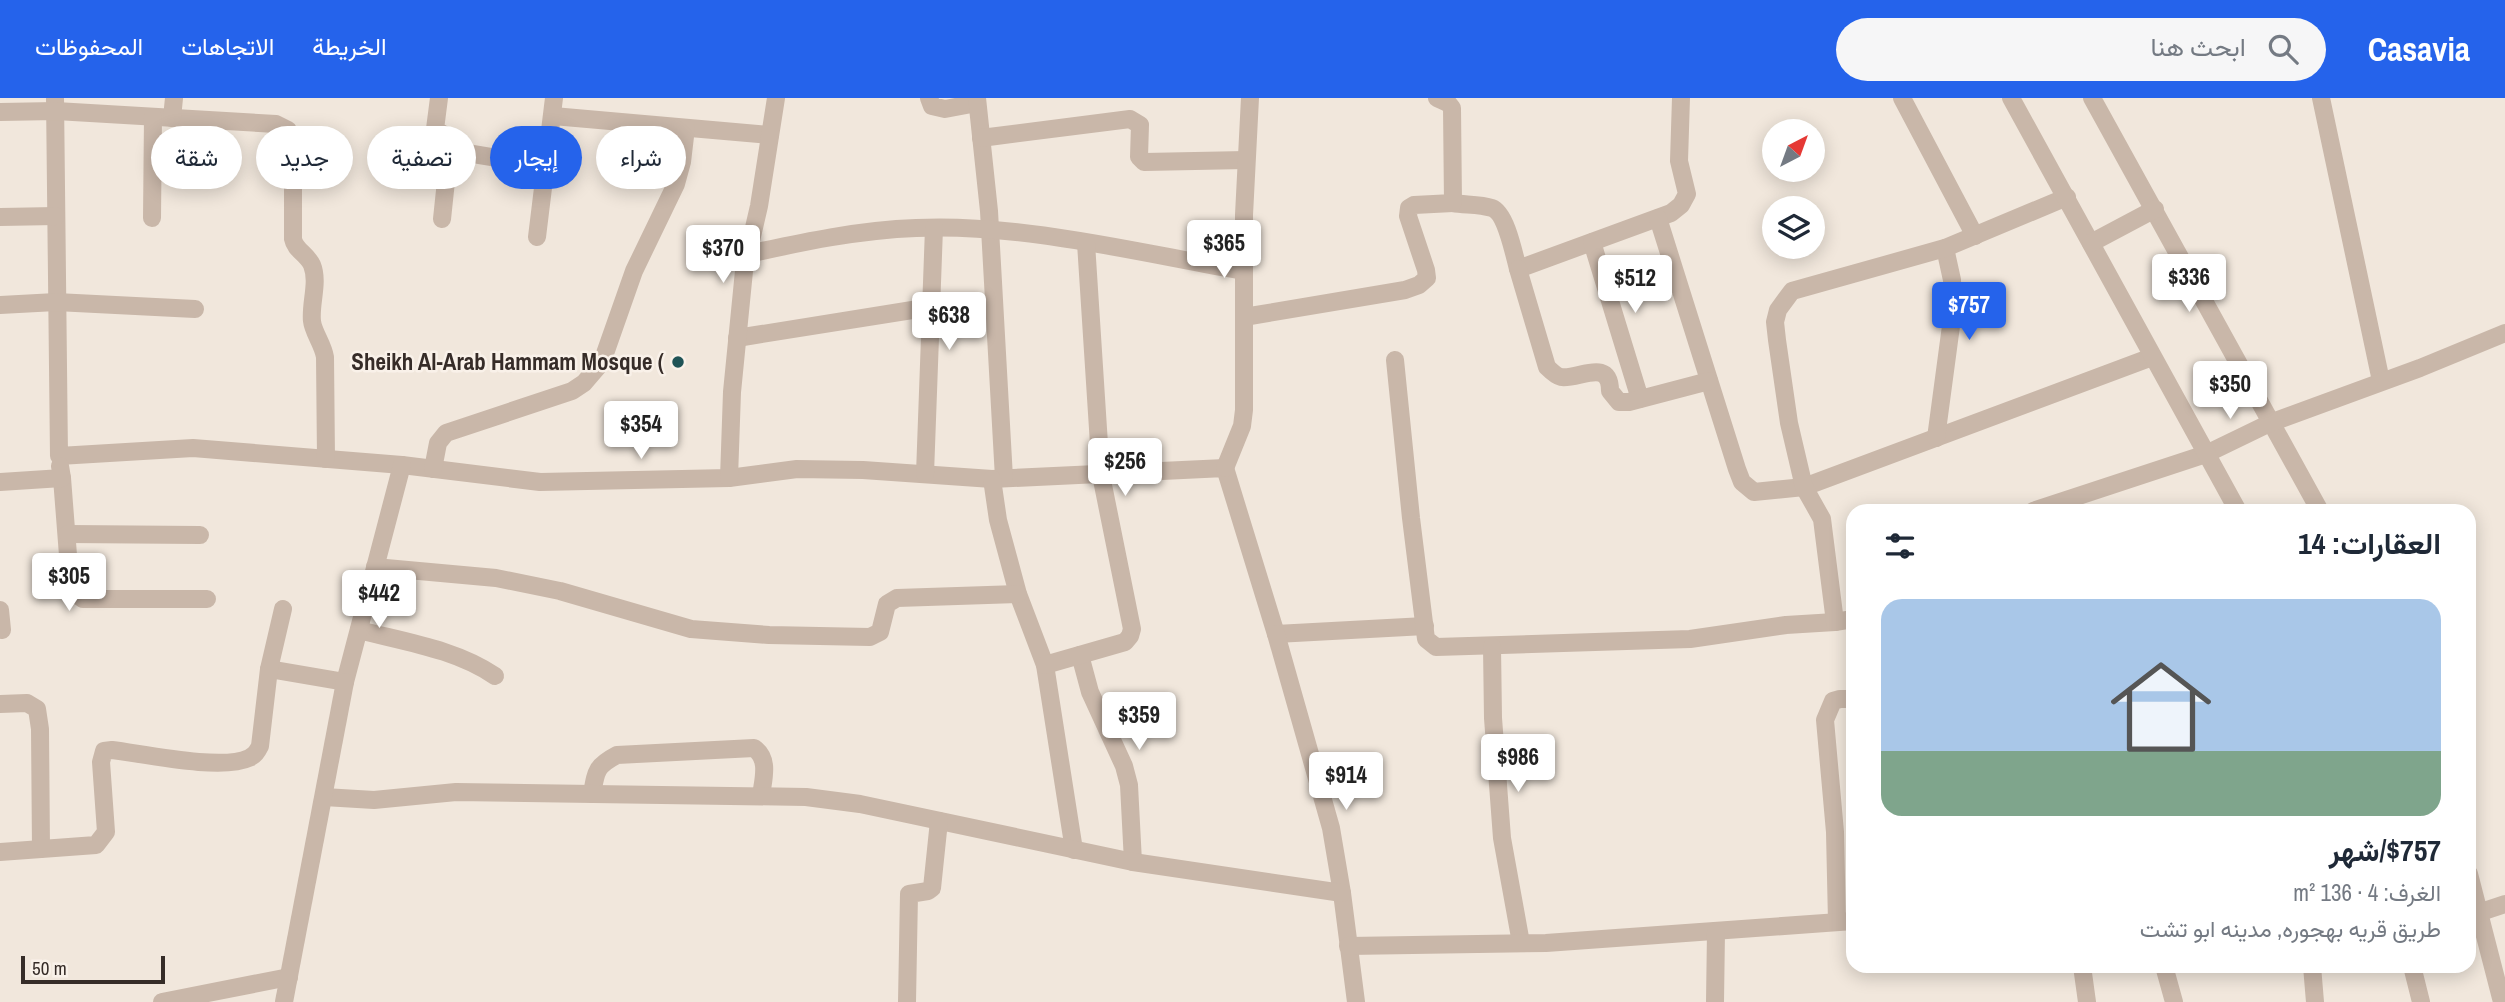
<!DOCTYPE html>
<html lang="ar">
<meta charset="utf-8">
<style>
:root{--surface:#fff;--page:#f6f6f7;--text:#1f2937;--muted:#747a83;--line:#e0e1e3;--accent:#2563eb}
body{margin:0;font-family:"Archivo Narrow",Vazirmatn,sans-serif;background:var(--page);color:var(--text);direction:rtl;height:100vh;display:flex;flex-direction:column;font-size:26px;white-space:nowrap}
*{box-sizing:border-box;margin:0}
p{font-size:23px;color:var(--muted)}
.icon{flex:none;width:38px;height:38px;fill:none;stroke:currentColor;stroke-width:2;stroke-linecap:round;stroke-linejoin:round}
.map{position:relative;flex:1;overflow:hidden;direction:ltr}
.details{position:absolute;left:1846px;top:406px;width:630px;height:469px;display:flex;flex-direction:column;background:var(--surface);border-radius:21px;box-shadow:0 4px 18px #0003;direction:rtl}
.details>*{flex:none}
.banner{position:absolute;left:21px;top:28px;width:665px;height:63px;direction:rtl;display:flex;gap:14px}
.needle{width:46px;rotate:41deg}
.buttons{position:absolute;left:1762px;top:21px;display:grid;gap:14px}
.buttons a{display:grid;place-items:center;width:63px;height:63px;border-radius:50%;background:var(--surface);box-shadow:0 4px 18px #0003;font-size:35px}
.scale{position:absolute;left:21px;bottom:18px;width:144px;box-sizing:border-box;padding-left:7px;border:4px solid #362c28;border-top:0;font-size:19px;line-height:24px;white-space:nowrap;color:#362c28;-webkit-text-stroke:5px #f9f1e9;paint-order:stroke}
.price{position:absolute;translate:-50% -60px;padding:0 16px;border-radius:7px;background:#fff;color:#222;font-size:23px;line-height:46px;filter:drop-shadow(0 2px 4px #0008)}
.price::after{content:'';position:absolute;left:50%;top:42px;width:21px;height:16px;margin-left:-10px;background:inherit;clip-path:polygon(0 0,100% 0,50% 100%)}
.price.selected{background:var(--accent);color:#fff}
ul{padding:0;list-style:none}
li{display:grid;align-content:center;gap:14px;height:371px;padding:0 35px}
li+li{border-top:2px solid var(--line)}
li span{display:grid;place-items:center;height:217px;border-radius:21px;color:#555}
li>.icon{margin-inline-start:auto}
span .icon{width:126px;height:126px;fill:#fffc;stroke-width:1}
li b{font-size:30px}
h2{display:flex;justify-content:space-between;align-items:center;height:84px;padding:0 35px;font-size:30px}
.pill{padding:0 24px;border-radius:32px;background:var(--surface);box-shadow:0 4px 18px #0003;font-size:24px;line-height:63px}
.pill.selected{background:var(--accent);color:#fff}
header{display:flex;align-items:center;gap:42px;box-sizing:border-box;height:98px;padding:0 35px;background:var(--accent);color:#fff}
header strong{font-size:33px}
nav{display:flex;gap:38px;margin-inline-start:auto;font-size:24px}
.search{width:490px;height:63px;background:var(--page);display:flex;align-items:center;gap:18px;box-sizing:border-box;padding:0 24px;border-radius:38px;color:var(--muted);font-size:26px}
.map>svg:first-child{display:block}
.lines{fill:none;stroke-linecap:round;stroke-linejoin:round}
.minor{stroke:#c9b7a9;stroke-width:18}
.tertiary{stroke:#c9b7a9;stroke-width:18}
.poi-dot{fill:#1f5356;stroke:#f9f1e9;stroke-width:2.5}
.labels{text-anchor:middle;stroke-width:5;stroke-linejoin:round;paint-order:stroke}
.poi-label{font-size:23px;font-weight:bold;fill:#362c28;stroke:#f9f1e9;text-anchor:end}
</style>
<header>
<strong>Casavia</strong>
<div class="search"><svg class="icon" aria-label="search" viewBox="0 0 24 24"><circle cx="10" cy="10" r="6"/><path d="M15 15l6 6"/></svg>ابحث هنا</div>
<nav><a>الخريطة</a><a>الاتجاهات</a><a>المحفوظات</a></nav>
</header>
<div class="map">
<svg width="2505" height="904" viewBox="0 0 2505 904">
<rect width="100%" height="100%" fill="#f1e7dc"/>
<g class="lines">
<g class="minor">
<polyline points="55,0 59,358 193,350 402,367 540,384 729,380 797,371 863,372 992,381 1225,370 1276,536 1425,528"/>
<polyline points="439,0 435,31 449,40 450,45 442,121"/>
<polyline points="929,0 932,8 945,11 977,5"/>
<polyline points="977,0 989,113 1004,380"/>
<polyline points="1902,0 1975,138"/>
<polyline points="2092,0 2320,413"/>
<polyline points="2321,0 2381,283"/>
<path d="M 0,14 L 56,13 L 276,26 L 288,32 L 293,46 L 293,141 C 295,152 307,156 312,167 C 319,184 310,206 312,223 C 313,234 323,246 325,259 L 326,361"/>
<polyline points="553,18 770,37"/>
<polyline points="172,20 174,0"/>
<polyline points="981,40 1130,21 1140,27 1139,59 1144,64 1246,62"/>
<polyline points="449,52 546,68"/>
<path d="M 1453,105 C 1465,107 1480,106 1492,110 C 1506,115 1514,156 1518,171 L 1671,115 L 1681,107 L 1687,96 L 1679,63 L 1681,0"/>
<polyline points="0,119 56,118"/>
<polyline points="152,120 153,19"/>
<polyline points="1658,120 1737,371 1742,384 1754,394 1804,389 2152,259"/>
<polyline points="537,139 554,0"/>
<polyline points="1592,144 1640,301"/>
<path d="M 748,156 C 803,144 859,132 916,130 C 1021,125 1140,155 1244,173"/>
<path d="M 1518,171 L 1547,269 C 1551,273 1556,278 1561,279 C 1578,282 1610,259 1610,293 L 1619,304 L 1629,304 L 1709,283"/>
<polyline points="0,207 56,204 195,211"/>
<polyline points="1244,219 1405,192 1419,187 1427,180 1426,172 1408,118 1409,110 1414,107 1453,105 1452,10 1448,5 1437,0"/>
<polyline points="737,240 931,209"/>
<polyline points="1395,262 1411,420 1426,541 1436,549 1690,541 1786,527 1835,524 1853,521"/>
<polyline points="1936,340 1953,213 1952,182 1945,150"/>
<polyline points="1225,370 1242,328 1244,312 1244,117 1250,0"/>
<polyline points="433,371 438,345 446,335 572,293 584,285 602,264 634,173 676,86 682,64 686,30"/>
<polyline points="925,376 934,130"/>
<path d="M 62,380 L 70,483 C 72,492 75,496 83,501 L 207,501"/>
<polyline points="729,380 732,294 744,173 759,108 776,0"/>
<polyline points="992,381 998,422 1018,496 1045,567 1074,752"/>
<polyline points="0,384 62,380 60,368"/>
<polyline points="2033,413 2206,356 2270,325 2420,270 2505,235"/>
<polyline points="68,436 200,437"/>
<polyline points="375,469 496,480 560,493 691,531 769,537 870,539 880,534 887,506 897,500 1018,496"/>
<polyline points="0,512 2,532"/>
<polyline points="1835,524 1822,421 1804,389 1789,325 1777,242 1775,224 1778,212 1792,193 1945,150 2067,99"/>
<path d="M 359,532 C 405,544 455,551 495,578"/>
<polyline points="1276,536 1331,730 1342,795 1356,904"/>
<polyline points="1492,549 1493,620 1502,740 1521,845"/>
<polyline points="1080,557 1090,594 1124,668 1129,687 1133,764"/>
<polyline points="1045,567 1125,544 1130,538 1132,531 1101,377 1086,145"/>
<polyline points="269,571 345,584 402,367"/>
<polyline points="0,606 27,605 37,611 40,631 41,751"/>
<path d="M 592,696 C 596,673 596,668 617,657 L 754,650 C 770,661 763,682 761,698"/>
<polyline points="324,699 374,702 456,694 806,699 860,706 1133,764 1342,795"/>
<path d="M 0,754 L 96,747 L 106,734 L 101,664 L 104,653 L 112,652 C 144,656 222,673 249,660 C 255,657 257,654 260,648 L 269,571 L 283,511"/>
<polyline points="2469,776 2502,904"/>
<polyline points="2469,818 2505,806"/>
<polyline points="1837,824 1835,734 1825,622 1833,603 1840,601 1853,601"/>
<polyline points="1348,848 1546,845 1853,823"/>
<polyline points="2082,868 2087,904"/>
<polyline points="2164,868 2174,904"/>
<polyline points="2312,868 2315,904"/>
<polyline points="162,904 289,879"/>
<polyline points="284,904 345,584"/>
<polyline points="907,904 909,796 928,793 932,790 939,723"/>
<polyline points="1715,904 1716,833"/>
</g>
<g class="tertiary">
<polyline points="2011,0 2238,413"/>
<polyline points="2091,145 2155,111"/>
<polyline points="2412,868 2421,904"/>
</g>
</g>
<circle class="poi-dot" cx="678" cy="264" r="7"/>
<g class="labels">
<g class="poi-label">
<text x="664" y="272">Sheikh Al-Arab Hammam Mosque (</text>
</g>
</g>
</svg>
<div class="buttons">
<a><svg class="needle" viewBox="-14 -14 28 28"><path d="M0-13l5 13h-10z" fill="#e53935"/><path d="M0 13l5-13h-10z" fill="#747a83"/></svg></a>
<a><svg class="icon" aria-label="layers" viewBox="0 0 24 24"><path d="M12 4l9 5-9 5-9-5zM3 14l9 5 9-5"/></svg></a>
</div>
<div class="scale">50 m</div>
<b class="price" style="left:1224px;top:182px">$365</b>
<b class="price" style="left:723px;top:187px">$370</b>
<b class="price" style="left:2189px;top:216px">$336</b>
<b class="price" style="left:1635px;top:217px">$512</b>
<b class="price selected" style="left:1969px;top:244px">$757</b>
<b class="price" style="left:949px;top:254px">$638</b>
<b class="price" style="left:2230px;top:323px">$350</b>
<b class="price" style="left:641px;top:363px">$354</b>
<b class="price" style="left:1125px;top:400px">$256</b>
<b class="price" style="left:69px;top:515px">$305</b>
<b class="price" style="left:379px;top:532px">$442</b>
<b class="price" style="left:1139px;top:654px">$359</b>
<b class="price" style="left:1518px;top:696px">$986</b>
<b class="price" style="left:1346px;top:714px">$914</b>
<div class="banner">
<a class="pill">شراء</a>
<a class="pill selected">إيجار</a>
<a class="pill">تصفية</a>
<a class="pill">جديد</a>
<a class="pill">شقة</a>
</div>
<section class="details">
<h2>العقارات: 14<svg class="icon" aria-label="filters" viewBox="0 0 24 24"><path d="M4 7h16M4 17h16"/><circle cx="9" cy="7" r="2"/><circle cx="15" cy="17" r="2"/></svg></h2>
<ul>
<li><span style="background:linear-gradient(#a9c7e8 70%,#7fa58c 0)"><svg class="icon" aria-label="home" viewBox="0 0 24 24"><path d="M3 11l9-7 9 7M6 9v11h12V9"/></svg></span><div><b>$757/شهر</b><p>الغرف: 4 · 136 m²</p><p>طريق قريه بهجوره, مدينه ابو تشت</p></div></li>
</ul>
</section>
</div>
